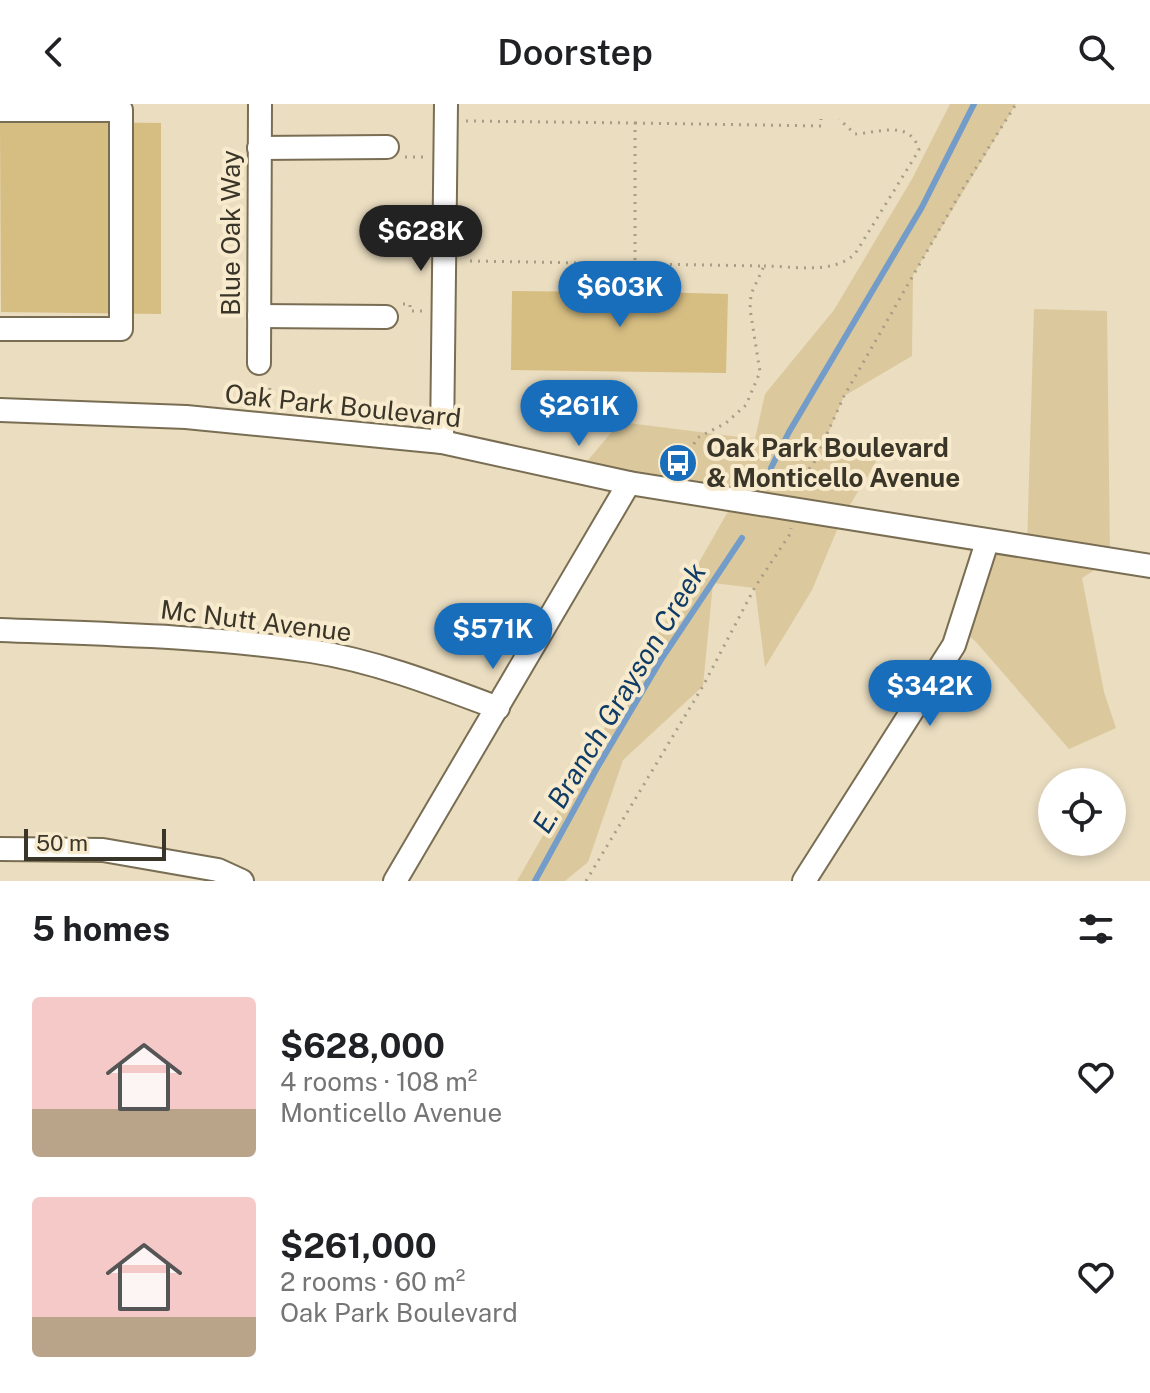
<!DOCTYPE html>
<meta charset="utf-8">
<style>
:root{--surface:#fff;--page:#f6f6f6;--text:#202124;--muted:#757577;--accent:#196ebc}
body{margin:0;font-family:"Public Sans",sans-serif;background:var(--page);color:var(--text);height:100vh;display:flex;flex-direction:column;font-size:30px;white-space:nowrap}
*{box-sizing:border-box;margin:0}
p{font-size:26px;color:var(--muted)}
.icon{flex:none;width:44px;height:44px;fill:none;stroke:currentColor;stroke-width:2;stroke-linecap:round;stroke-linejoin:round}
.map{position:relative;height:777px;overflow:hidden}
.details{display:flex;flex-direction:column;background:var(--surface);flex:1}
.details>*{flex:none}
.buttons{position:absolute;left:1038px;top:664px;display:grid;gap:16px}
.buttons a{display:grid;place-items:center;width:88px;height:88px;border-radius:50%;background:var(--surface);box-shadow:0 4px 12px #0003;font-size:40px}
.scale{position:absolute;left:24px;bottom:20px;width:142px;box-sizing:border-box;padding-left:8px;border:4px solid #3a3529;border-top:0;font-size:22px;line-height:28px;white-space:nowrap;color:#3a3529;-webkit-text-stroke:6px #f8ebcd;paint-order:stroke}
.price{position:absolute;translate:-50% -68px;padding:0 18px;border-radius:28px;background:var(--accent);color:#fff;font-size:26px;line-height:52px;filter:drop-shadow(0 2px 4px #0008)}
.price::after{content:'';position:absolute;left:50%;top:48px;width:24px;height:18px;margin-left:-12px;background:inherit;clip-path:polygon(0 0,100% 0,50% 100%)}
.price.active{background:#222;color:#fff}
ul{padding:0;list-style:none}
li{display:flex;align-items:center;gap:24px;height:200px;padding:0 32px}
li span{display:grid;place-items:center;flex:none;width:224px;height:160px;border-radius:8px;color:#555}
li>.icon{margin-inline-start:auto}
span .icon{width:96px;height:96px;fill:#fffc;stroke-width:1}
li b{font-size:34px}
h2{display:flex;justify-content:space-between;align-items:center;height:96px;padding:0 32px;font-size:34px}
header{display:flex;justify-content:space-between;align-items:center;height:104px;padding:0 32px;background:var(--surface);font-size:36px;font-weight:600}
.map>svg:first-child{display:block}
.green{fill:#dbc89d}
.lines{fill:none;stroke-linecap:round;stroke-linejoin:round}
.stream{stroke:#739cc9;stroke-width:6}
.building{fill:#d6bd82}
.minor-casing{stroke:#796e53;stroke-width:26}
.path{stroke:#a79d86;stroke-width:3;stroke-dasharray:2 6;stroke-linecap:butt}
.minor{stroke:#fff;stroke-width:22}
.labels{text-anchor:middle;stroke-width:8;stroke-linejoin:round;paint-order:stroke}
.street-label{font-size:26px;fill:#3a3529;stroke:#f8ebcd}
.poi-label{font-size:26px;font-weight:bold;fill:#3a3529;stroke:#f8ebcd;text-anchor:start}
.water-label{font-size:28px;font-style:italic;fill:#0f3c67;stroke:#f8ebcd}
</style>
<header><svg class="icon" aria-label="back" viewBox="0 0 24 24"><path d="M15 5l-7 7 7 7"/></svg>Doorstep<svg class="icon" aria-label="search" viewBox="0 0 24 24"><circle cx="10" cy="10" r="6"/><path d="M15 15l6 6"/></svg></header>
<div class="map">
<svg width="1150" height="777" viewBox="0 0 1150 777">
<rect width="100%" height="100%" fill="#eaddc0"/>
<g class="green">
<polygon points="950,0 1016,0 913,171 912,252 844,292 824,339 880,351 842,414 812,486 765,563 755,484 713,479 703,582 623,656 588,758 565,777 517,777 734,397 579,367 620,318 755,335 765,290 834,206 912,75"/>
<polygon points="1034,205 1107,207 1110,456 1082,474 1104,588 1116,624 1069,645 977,539 960,523 987,438 1027,443"/>
</g>
<g class="lines">
<g class="stream">
<polyline points="771,364 789,328 922,103 974,0"/>
<polyline points="535,777 597,664 662,554 742,434"/>
</g>
</g>
<g class="building">
<polygon points="0,17 161,19 161,210 1,208"/>
<polygon points="608,168 650,168 650,188 728,190 726,269 511,266 512,187 607,188"/>
</g>
<g class="lines">
<g class="minor-casing">
<g id="minor">
<polyline points="0,6 121,6 121,225 0,225"/>
<polyline points="259,44 387,43"/>
<polyline points="259,212 386,213"/>
<polyline points="259,259 260,0"/>
<polyline points="0,306 186,313 442,338 629,379 1150,462"/>
<polyline points="442,338 446,0"/>
<path d="M 0,526 C 103,530 208,532 311,547 C 375,557 437,581 498,604"/>
<polyline points="0,745 103,746 218,766 242,777"/>
<polyline points="395,777 629,379"/>
<polyline points="804,777 954,541 987,438"/>
</g>
</g>
<g class="path">
<polyline points="466,17 635,19 635,188"/>
<polyline points="635,19 821,22 821,15"/>
<polyline points="405,53 426,53"/>
<polyline points="470,157 764,162 751,190 750,205 760,268 746,301 726,319 697,334 685,357"/>
<path d="M 764,162 C 793,162 832,171 855,150 L 919,46 C 911,15 877,29 855,30 L 839,15"/>
<polyline points="403,200 410,200 410,207 424,207"/>
<polyline points="269,302 270,278"/>
<polyline points="797,385 802,371 813,361 844,292 962,86 1016,0"/>
<polyline points="586,777 703,582 755,483 790,430 791,424"/>
</g>
<use href="#minor" class="minor"/>
</g>
<defs>
<g id="bus-disc" transform="scale(2)"><circle r="9.5" fill="#196ebc" stroke="#f8ebcd"/><path d="M-5-6H5V4H4V6H2V4H-2V6H-4V4H-5ZM-3.5-4V0h7V-4ZM-3.5 1.2v1.5H-2V1.2ZM2 1.2v1.5H3.5V1.2Z" fill="#fff"/></g>
</defs>
<g fill-rule="evenodd">
<use href="#bus-disc" x="678" y="359"/>
</g>
<g class="labels">
<g class="street-label">
<text transform="translate(231 129) rotate(-90)" y="9">Blue Oak Way</text>
<text transform="translate(343 302) rotate(6)" y="9">Oak Park Boulevard</text>
<text transform="translate(256 517) rotate(7)" y="9">Mc Nutt Avenue</text>
</g>
<g class="poi-label">
<text x="706" y="353">Oak Park Boulevard<tspan x="706" dy="30">&amp; Monticello Avenue</tspan></text>
</g>
<g class="water-label">
<text transform="translate(619 594) rotate(-59)" y="10">E. Branch Grayson Creek</text>
</g>
</g>
</svg>
<div class="buttons">
<a><svg class="icon" aria-label="locate" viewBox="0 0 24 24"><circle cx="12" cy="12" r="6"/><path d="M12 2v4M12 18v4M2 12h4M18 12h4"/></svg></a>
</div>
<div class="scale">50 m</div>
<b class="price active" style="left:421px;top:169px">$628K</b>
<b class="price" style="left:620px;top:225px">$603K</b>
<b class="price" style="left:579px;top:344px">$261K</b>
<b class="price" style="left:493px;top:567px">$571K</b>
<b class="price" style="left:930px;top:624px">$342K</b>
</div>
<section class="details">
<h2>5 homes<svg class="icon" aria-label="filters" viewBox="0 0 24 24"><path d="M4 7h16M4 17h16"/><circle cx="9" cy="7" r="2"/><circle cx="15" cy="17" r="2"/></svg></h2>
<ul>
<li><span style="background:linear-gradient(#f6c9c9 70%,#b9a48a 0)"><svg class="icon" aria-label="home" viewBox="0 0 24 24"><path d="M3 11l9-7 9 7M6 9v11h12V9"/></svg></span><div><b>$628,000</b><p>4 rooms · 108 m²</p><p>Monticello Avenue</p></div><svg class="icon" aria-label="heart" viewBox="0 0 24 24"><path d="M12 20l-8-8c-3-5 5-10 8-4 3-6 11-1 8 4z"/></svg></li>
<li><span style="background:linear-gradient(#f6c9c9 75%,#b9a48a 0)"><svg class="icon" aria-label="home" viewBox="0 0 24 24"><path d="M3 11l9-7 9 7M6 9v11h12V9"/></svg></span><div><b>$261,000</b><p>2 rooms · 60 m²</p><p>Oak Park Boulevard</p></div><svg class="icon" aria-label="heart" viewBox="0 0 24 24"><path d="M12 20l-8-8c-3-5 5-10 8-4 3-6 11-1 8 4z"/></svg></li>
</ul>
</section>
